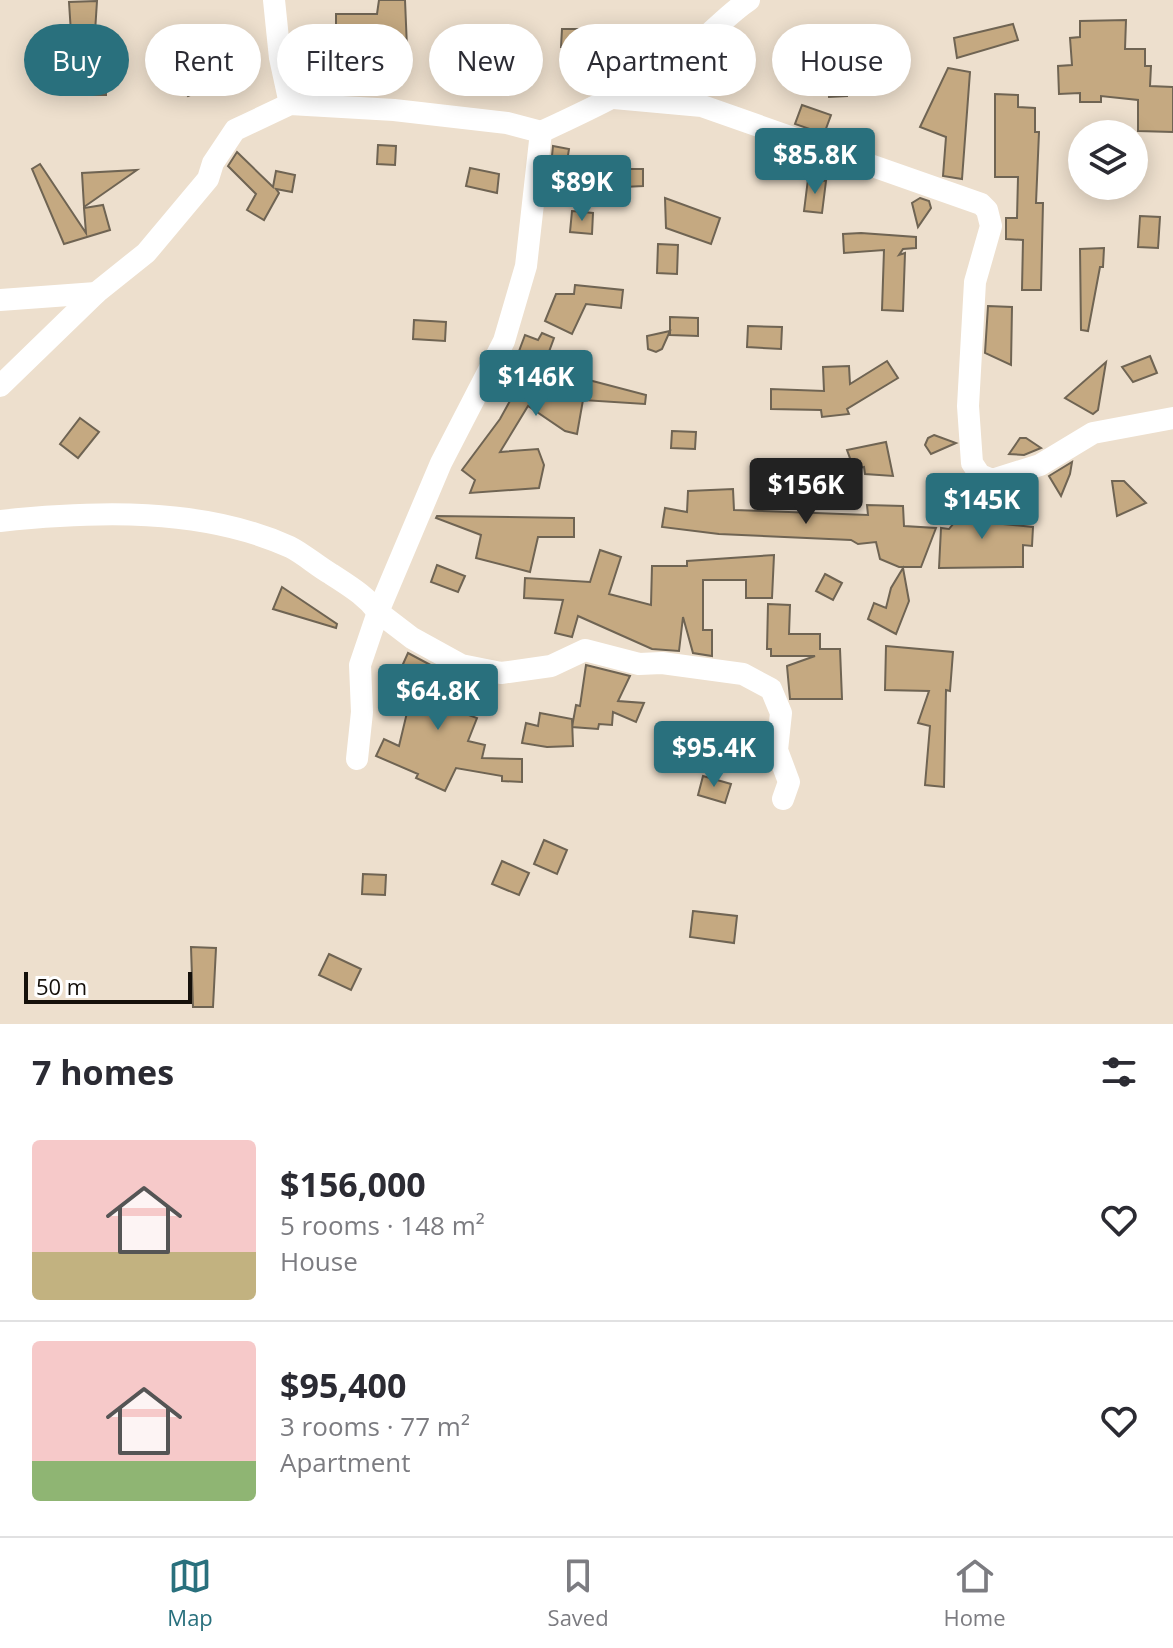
<!DOCTYPE html>
<meta charset="utf-8">
<style>
:root{--surface:#fff;--page:#f7f7f7;--text:#2b2b33;--muted:#7c7c81;--line:#e1e1e2;--accent:#29707d}
body{margin:0;font-family:"Open Sans",sans-serif;background:var(--page);color:var(--text);height:100vh;display:flex;flex-direction:column;font-size:30px;white-space:nowrap}
*{box-sizing:border-box;margin:0}
p{font-size:26px;color:var(--muted)}
.icon{flex:none;width:44px;height:44px;fill:none;stroke:currentColor;stroke-width:2;stroke-linecap:round;stroke-linejoin:round}
.map{position:relative;height:1024px;overflow:hidden}
.side{display:flex;flex-direction:column;background:var(--surface);flex:1}
.side>*{flex:none}
.banner{position:absolute;left:24px;top:24px;width:1126px;height:72px;display:flex;gap:16px}
.buttons{position:absolute;left:1068px;top:120px;display:grid;gap:16px}
.buttons a{display:grid;place-items:center;width:80px;height:80px;border-radius:50%;background:var(--surface);box-shadow:0 4px 20px #0003;font-size:40px}
.scale{position:absolute;left:24px;bottom:20px;width:168px;box-sizing:border-box;padding-left:8px;border:4px solid #15100a;border-top:0;font-size:22px;line-height:28px;white-space:nowrap;color:#15100a;-webkit-text-stroke:6px #fff;paint-order:stroke}
.price{position:absolute;translate:-50% -68px;padding:0 18px;border-radius:8px;background:var(--accent);color:#fff;font-size:26px;line-height:52px;filter:drop-shadow(0 2px 4px #0008)}
.price::after{content:'';position:absolute;left:50%;top:48px;width:24px;height:18px;margin-left:-12px;background:inherit;clip-path:polygon(0 0,100% 0,50% 100%)}
.price.selected{background:#222;color:#fff}
ul{padding:0;list-style:none}
li{display:flex;align-items:center;gap:24px;height:200px;padding:0 32px}
li+li{border-top:2px solid var(--line)}
li span{display:grid;place-items:center;flex:none;width:224px;height:160px;border-radius:8px;color:#555}
li>.icon{margin-inline-start:auto}
span .icon{width:96px;height:96px;fill:#fffc;stroke-width:1}
li b{font-size:34px}
h2{display:flex;justify-content:space-between;align-items:center;height:96px;padding:0 32px;font-size:34px}
.pill{padding:0 28px;border-radius:36px;background:var(--surface);box-shadow:0 4px 20px #0003;font-size:28px;line-height:72px}
.pill.selected{background:var(--accent);color:#fff}
.tab-bar{display:flex;justify-content:space-around;align-items:center;height:112px;border-top:2px solid var(--line);background:var(--surface);font-size:22px;color:var(--muted)}
.tab-bar a{display:grid;justify-items:center;gap:4px}
.tab-bar .selected{color:var(--accent)}
.map>svg:first-child{display:block}
.building{fill:#c5a981;stroke:#6f6453;stroke-width:2}
.lines{fill:none;stroke-linecap:round;stroke-linejoin:round}
.minor{stroke:#fff;stroke-width:22}
</style>
<div class="map">
<svg width="1173" height="1024" viewBox="0 0 1173 1024">
<rect width="100%" height="100%" fill="#eddfcd"/>
<g class="building">
<polygon points="379,0 405,0 407,48 376,50 376,56 336,55 336,14 377,14"/>
<polygon points="97,1 95,32 71,33 69,2"/>
<polygon points="1126,20 1125,49 1145,49 1145,66 1151,66 1150,86 1173,87 1173,132 1138,131 1138,100 1101,96 1101,102 1080,102 1080,93 1059,94 1058,66 1072,65 1070,38 1080,37 1080,21"/>
<polygon points="1013,24 1018,40 957,58 954,38"/>
<polygon points="562,29 580,29 580,48 561,47"/>
<polygon points="611,33 615,80 592,92 590,35"/>
<polygon points="250,48 258,65 188,96 177,82 193,70 195,73"/>
<polygon points="948,68 970,72 962,179 943,176 946,137 920,127"/>
<polygon points="846,74 847,96 829,97 828,75"/>
<rect x="77" y="78" width="29" height="17"/>
<polygon points="995,94 1018,95 1018,107 1035,108 1035,132 1039,132 1036,203 1043,203 1041,290 1022,290 1023,240 1006,239 1006,218 1017,218 1018,177 995,177"/>
<polygon points="802,105 831,115 824,134 795,124"/>
<polygon points="765,143 784,149 781,167 762,165"/>
<polygon points="378,145 396,146 395,165 377,164"/>
<polygon points="553,146 569,149 566,168 551,166"/>
<polygon points="237,152 273,187 276,171 295,175 292,192 276,189 279,193 264,220 247,210 256,194 228,166"/>
<polygon points="40,164 86,233 84,208 103,205 110,230 64,244 32,169"/>
<polygon points="470,168 499,174 497,193 466,186"/>
<polygon points="623,169 643,169 643,186 624,187"/>
<polygon points="137,170 84,207 82,173"/>
<polygon points="808,179 826,181 822,213 804,211"/>
<polygon points="665,198 720,218 711,244 666,228"/>
<polygon points="920,198 929,201 931,208 918,227 912,203"/>
<polygon points="572,211 593,213 592,234 570,232"/>
<polygon points="1140,216 1160,217 1158,248 1138,247"/>
<polygon points="861,233 916,237 916,248 903,249 899,255 905,253 903,311 882,310 884,250 844,253 843,234"/>
<polygon points="658,244 678,245 677,274 657,273"/>
<polygon points="1104,248 1103,267 1100,267 1088,331 1081,330 1080,249"/>
<polygon points="575,285 623,290 621,308 586,304 572,334 545,321 556,294 574,294"/>
<polygon points="988,306 1012,307 1011,365 985,353"/>
<polygon points="670,317 698,318 698,336 670,335"/>
<polygon points="414,320 446,322 445,341 413,339"/>
<polygon points="748,326 782,327 781,349 747,347"/>
<polygon points="670,331 662,349 656,352 648,349 647,336"/>
<polygon points="542,333 554,338 543,368 646,395 645,404 583,400 577,434 565,431 528,406 500,452 538,449 544,465 539,488 470,493 475,480 462,470 500,419 522,379 522,375 512,370 525,335 538,340"/>
<polygon points="1150,356 1157,373 1133,382 1122,367"/>
<polygon points="887,361 898,378 847,409 849,414 822,417 821,410 771,409 771,389 824,391 823,367 849,366 850,384"/>
<polygon points="1106,362 1098,410 1093,414 1065,398"/>
<polygon points="80,418 99,432 78,458 60,444"/>
<polygon points="672,431 696,432 695,449 671,448"/>
<polygon points="934,435 956,443 931,454 925,445 928,438"/>
<polygon points="1020,438 1026,438 1041,448 1024,455 1009,454"/>
<polygon points="886,442 893,476 865,474 864,467 854,469 847,450"/>
<polygon points="1072,462 1070,474 1061,496 1049,476"/>
<polygon points="1112,481 1124,481 1146,503 1117,516"/>
<polygon points="733,489 734,510 868,515 867,505 903,506 904,526 936,528 921,567 899,567 880,559 876,542 858,544 851,540 719,534 662,527 665,508 687,512 688,491"/>
<polygon points="955,508 994,509 994,523 1033,527 1032,546 1023,545 1023,567 939,568 941,528 949,529 953,524"/>
<polygon points="437,516 574,518 574,537 538,537 530,572 476,558 481,535 436,518"/>
<polygon points="600,550 621,557 609,594 651,605 652,566 687,566 687,561 774,555 772,598 746,598 746,580 703,580 703,630 712,630 712,656 693,653 683,617 679,651 652,649 578,616 572,637 555,633 563,600 524,598 525,578 590,582"/>
<polygon points="437,565 465,576 458,592 431,582"/>
<polygon points="903,568 909,601 896,634 868,619 874,603 886,608 891,588"/>
<polygon points="825,574 842,583 833,600 816,591"/>
<polygon points="282,587 337,624 336,628 273,609"/>
<polygon points="768,604 790,605 789,634 820,634 820,649 840,649 842,699 790,699 787,666 815,656 771,656 771,649 767,649"/>
<polygon points="886,646 953,652 950,691 946,690 944,787 925,785 930,726 918,723 929,691 885,690"/>
<polygon points="408,653 455,678 441,705 477,718 468,741 485,745 482,758 522,759 522,782 502,781 502,776 456,768 445,791 416,778 418,774 376,756 384,739 399,746 411,696 389,695"/>
<polygon points="586,665 630,676 618,701 644,703 636,722 613,712 612,725 599,724 598,729 572,727 576,705 580,706"/>
<polygon points="540,713 572,719 573,746 547,747 522,743 526,723 538,726"/>
<polygon points="703,776 731,784 725,803 698,795"/>
<polygon points="544,840 567,850 557,874 534,864"/>
<polygon points="502,861 529,873 519,895 492,884"/>
<polygon points="363,874 386,875 385,895 362,894"/>
<polygon points="693,911 737,916 734,943 690,937"/>
<polygon points="191,947 216,948 213,1007 193,1007"/>
<polygon points="329,954 361,969 351,990 319,975"/>
</g>
<g class="lines">
<g class="minor">
<polyline points="274,0 280,58 290,104"/>
<polyline points="614,98 702,106 981,204 987,210 991,226 975,282 968,406 972,463 980,475 992,480 1040,465 1093,433 1173,418"/>
<polyline points="0,300 96,293"/>
<path d="M 0,386 L 96,293 L 146,253 L 208,179 L 213,163 L 235,130 L 290,104 L 394,110 L 507,123 L 541,132 C 593,108 646,83 692,48 C 712,33 728,14 749,0"/>
<path d="M 0,521 C 94,511 202,507 290,547 C 304,554 317,566 331,574 C 349,586 365,595 378,612 L 441,463 L 504,341 L 526,266 L 541,132"/>
<polyline points="357,759 362,712 360,665 378,612 412,638 461,665 501,673 551,666 585,650 639,664 662,663 743,674 771,689 781,713 777,750 789,782 783,799"/>
</g>
</g>
</svg>
<div class="buttons">
<a><svg class="icon" aria-label="layers" viewBox="0 0 24 24"><path d="M12 4l9 5-9 5-9-5zM3 14l9 5 9-5"/></svg></a>
</div>
<div class="scale">50 m</div>
<b class="price" style="left:815px;top:196px">$85.8K</b>
<b class="price" style="left:582px;top:223px">$89K</b>
<b class="price" style="left:536px;top:418px">$146K</b>
<b class="price selected" style="left:806px;top:526px">$156K</b>
<b class="price" style="left:982px;top:541px">$145K</b>
<b class="price" style="left:438px;top:732px">$64.8K</b>
<b class="price" style="left:714px;top:789px">$95.4K</b>
<div class="banner">
<a class="pill selected">Buy</a>
<a class="pill">Rent</a>
<a class="pill">Filters</a>
<a class="pill">New</a>
<a class="pill">Apartment</a>
<a class="pill">House</a>
</div>
</div>
<section class="side">
<h2>7 homes<svg class="icon" aria-label="filters" viewBox="0 0 24 24"><path d="M4 7h16M4 17h16"/><circle cx="9" cy="7" r="2"/><circle cx="15" cy="17" r="2"/></svg></h2>
<ul>
<li><span style="background:linear-gradient(#f6c9c9 70%,#c2b280 0)"><svg class="icon" aria-label="home" viewBox="0 0 24 24"><path d="M3 11l9-7 9 7M6 9v11h12V9"/></svg></span><div><b>$156,000</b><p>5 rooms · 148 m²</p><p>House</p></div><svg class="icon" aria-label="heart" viewBox="0 0 24 24"><path d="M12 20l-8-8c-3-5 5-10 8-4 3-6 11-1 8 4z"/></svg></li>
<li><span style="background:linear-gradient(#f6c9c9 75%,#8fb573 0)"><svg class="icon" aria-label="home" viewBox="0 0 24 24"><path d="M3 11l9-7 9 7M6 9v11h12V9"/></svg></span><div><b>$95,400</b><p>3 rooms · 77 m²</p><p>Apartment</p></div><svg class="icon" aria-label="heart" viewBox="0 0 24 24"><path d="M12 20l-8-8c-3-5 5-10 8-4 3-6 11-1 8 4z"/></svg></li>
</ul>
</section>
<nav class="tab-bar">
<a class="selected"><svg class="icon" aria-label="map" viewBox="0 0 24 24"><path d="M3 6l6-2 6 2 6-2v14l-6 2-6-2-6 2zM9 4v14M15 6v14"/></svg>Map</a>
<a><svg class="icon" aria-label="saved" viewBox="0 0 24 24"><path d="M7 4h10v16l-5-4-5 4z"/></svg>Saved</a>
<a><svg class="icon" aria-label="home" viewBox="0 0 24 24"><path d="M3 11l9-7 9 7M6 9v11h12V9"/></svg>Home</a>
</nav>
